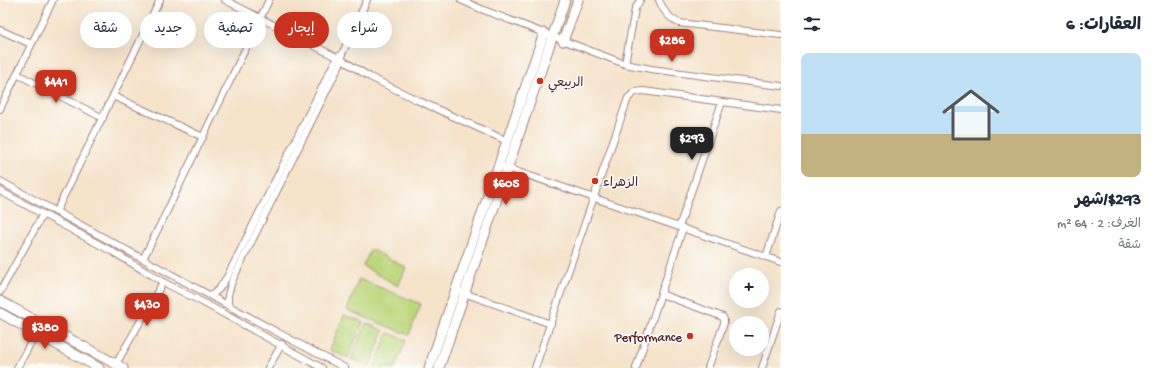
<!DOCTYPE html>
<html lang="ar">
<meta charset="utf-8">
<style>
:root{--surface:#fff;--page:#f6f6f7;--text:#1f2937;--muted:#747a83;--line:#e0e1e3;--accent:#c8321e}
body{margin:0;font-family:"Gochi Hand","Playpen Sans Arabic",sans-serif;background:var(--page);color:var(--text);direction:rtl;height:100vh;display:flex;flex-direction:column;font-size:15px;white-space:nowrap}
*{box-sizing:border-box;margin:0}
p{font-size:13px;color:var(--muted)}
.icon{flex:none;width:22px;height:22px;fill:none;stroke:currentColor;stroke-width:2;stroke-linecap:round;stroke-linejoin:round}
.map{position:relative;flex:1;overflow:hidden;direction:ltr}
.drawer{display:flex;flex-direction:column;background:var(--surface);width:380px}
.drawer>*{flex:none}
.hud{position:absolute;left:12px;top:12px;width:380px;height:36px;direction:rtl;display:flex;gap:8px}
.tools{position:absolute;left:729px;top:268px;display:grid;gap:8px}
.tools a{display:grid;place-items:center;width:40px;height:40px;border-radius:50%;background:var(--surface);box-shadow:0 4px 16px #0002;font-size:20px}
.price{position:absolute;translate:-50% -34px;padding:0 9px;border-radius:8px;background:var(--accent);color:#fff;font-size:13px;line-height:26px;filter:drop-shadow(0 1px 2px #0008)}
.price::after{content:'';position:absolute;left:50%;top:24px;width:12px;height:9px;margin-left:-6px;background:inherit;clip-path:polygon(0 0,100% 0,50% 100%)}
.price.selected{background:#222;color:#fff}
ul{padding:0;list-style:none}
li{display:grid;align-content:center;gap:8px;height:212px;padding:0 20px}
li+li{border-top:1px solid var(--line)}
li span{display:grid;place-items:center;height:124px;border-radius:8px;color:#555}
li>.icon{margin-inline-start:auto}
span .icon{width:72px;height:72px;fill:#fffc;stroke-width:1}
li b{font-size:17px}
h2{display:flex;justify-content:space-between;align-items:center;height:48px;padding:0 20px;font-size:17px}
.pill{padding:0 14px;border-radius:18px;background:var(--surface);box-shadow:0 4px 16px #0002;font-size:14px;line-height:36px}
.pill.selected{background:var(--accent);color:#fff}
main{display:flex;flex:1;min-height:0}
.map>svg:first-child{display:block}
.green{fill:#bcd77c;stroke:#837b54}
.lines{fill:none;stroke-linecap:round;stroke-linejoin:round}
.street-casing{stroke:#a0817a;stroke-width:8}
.secondary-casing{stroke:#a0817a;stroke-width:11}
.street{stroke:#fff;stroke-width:6}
.secondary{stroke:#fff;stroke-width:9}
.poi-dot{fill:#c8321e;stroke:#fdfcf7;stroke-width:1.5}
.labels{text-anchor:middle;stroke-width:3;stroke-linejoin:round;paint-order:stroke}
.poi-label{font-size:13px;fill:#4a1f2b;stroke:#fdfcf7;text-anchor:start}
</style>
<main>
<section class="drawer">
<h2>العقارات: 6<svg class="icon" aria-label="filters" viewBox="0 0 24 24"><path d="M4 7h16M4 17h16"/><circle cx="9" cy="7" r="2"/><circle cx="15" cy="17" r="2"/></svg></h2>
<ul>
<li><span style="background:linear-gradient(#bfe0f5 65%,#c2b280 0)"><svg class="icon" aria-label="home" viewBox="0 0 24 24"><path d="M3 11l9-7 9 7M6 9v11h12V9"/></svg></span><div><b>$293/شهر</b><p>الغرف: 2 · 64 m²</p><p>شقة</p></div></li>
</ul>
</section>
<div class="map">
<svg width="781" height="368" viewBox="0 0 781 368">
<rect width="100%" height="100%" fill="#fdfcf7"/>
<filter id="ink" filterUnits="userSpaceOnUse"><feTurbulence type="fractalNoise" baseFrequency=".025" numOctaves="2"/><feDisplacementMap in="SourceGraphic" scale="8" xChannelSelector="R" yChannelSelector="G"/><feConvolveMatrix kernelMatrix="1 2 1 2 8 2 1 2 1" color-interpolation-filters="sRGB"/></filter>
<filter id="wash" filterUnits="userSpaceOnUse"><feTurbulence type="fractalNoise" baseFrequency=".012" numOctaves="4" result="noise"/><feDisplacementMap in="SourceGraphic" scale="16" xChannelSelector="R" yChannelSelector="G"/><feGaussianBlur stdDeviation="0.9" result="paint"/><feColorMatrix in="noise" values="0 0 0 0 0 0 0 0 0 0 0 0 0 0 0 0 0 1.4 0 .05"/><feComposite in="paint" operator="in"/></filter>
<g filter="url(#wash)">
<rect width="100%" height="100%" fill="#f5e3ca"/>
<g class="green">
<polygon points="371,249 406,268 398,286 363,266"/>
<polygon points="359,279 421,304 409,335 347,310"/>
<polygon points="344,315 363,322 348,358 330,350"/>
<polygon points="366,323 384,331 370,366 351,359"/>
<polygon points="388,333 406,340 395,368 374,368"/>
</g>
</g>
<g filter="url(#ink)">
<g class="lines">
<g class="street-casing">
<g id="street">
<polyline points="225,0 342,60 370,77 417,100 507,141"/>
<polyline points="461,0 481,9 625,64 651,69 781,86"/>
<path d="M 659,0 C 664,12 668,17 679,23 L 781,35"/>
<polyline points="0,30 31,44"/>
<polyline points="625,64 635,9 640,0"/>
<polyline points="17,74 103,118"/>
<polyline points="113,96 203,137"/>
<polyline points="0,109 53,0"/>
<polyline points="504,167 781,262"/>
<polyline points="0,181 286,337 345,368"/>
<polyline points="0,191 113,252 163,282 204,303 322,368"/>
<polyline points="56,212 160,0"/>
<polyline points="679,227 722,102"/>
<polyline points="766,257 781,211"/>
<polyline points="143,259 166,213 269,0"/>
<polyline points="0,292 43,214"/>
<polyline points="461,292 551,324"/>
<polyline points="661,294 723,317 724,320 724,323 708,368"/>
<polyline points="211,296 219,289 227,277 337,57 339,56"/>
<polyline points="228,305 228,295 232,281 342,60 342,54 367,0"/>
<polyline points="116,364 163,282"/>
<polyline points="17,368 36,333"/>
<polyline points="268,368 282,344"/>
<polyline points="535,368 628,98 635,92 643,91 781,110"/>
<polyline points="636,368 683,228"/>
<polyline points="762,368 781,311"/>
</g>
</g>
<g class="secondary-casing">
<g id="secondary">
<polyline points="563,41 578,0"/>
<polyline points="0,301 123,368"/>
<polyline points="0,313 99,368"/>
<polyline points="429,368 544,33"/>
<polyline points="439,368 565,0"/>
</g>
</g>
<use href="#street" class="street"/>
<use href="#secondary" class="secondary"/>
</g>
</g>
<g class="poi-dot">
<circle cx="540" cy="81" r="4"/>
<circle cx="595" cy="181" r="4"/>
<circle cx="690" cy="336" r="4"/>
</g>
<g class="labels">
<g class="poi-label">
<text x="548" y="86">الربيعي</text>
<text x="603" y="186">الزهراء</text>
<text x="682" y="341" text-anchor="end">Performance</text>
</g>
</g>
</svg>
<div class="tools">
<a>+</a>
<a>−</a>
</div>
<b class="price" style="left:672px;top:63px">$286</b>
<b class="price" style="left:56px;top:104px">$441</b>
<b class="price selected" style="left:692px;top:161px">$293</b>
<b class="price" style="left:506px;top:206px">$605</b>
<b class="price" style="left:147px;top:327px">$430</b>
<b class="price" style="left:45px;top:350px">$380</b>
<div class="hud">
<a class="pill">شراء</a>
<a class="pill selected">إيجار</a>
<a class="pill">تصفية</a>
<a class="pill">جديد</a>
<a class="pill">شقة</a>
</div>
</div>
</main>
